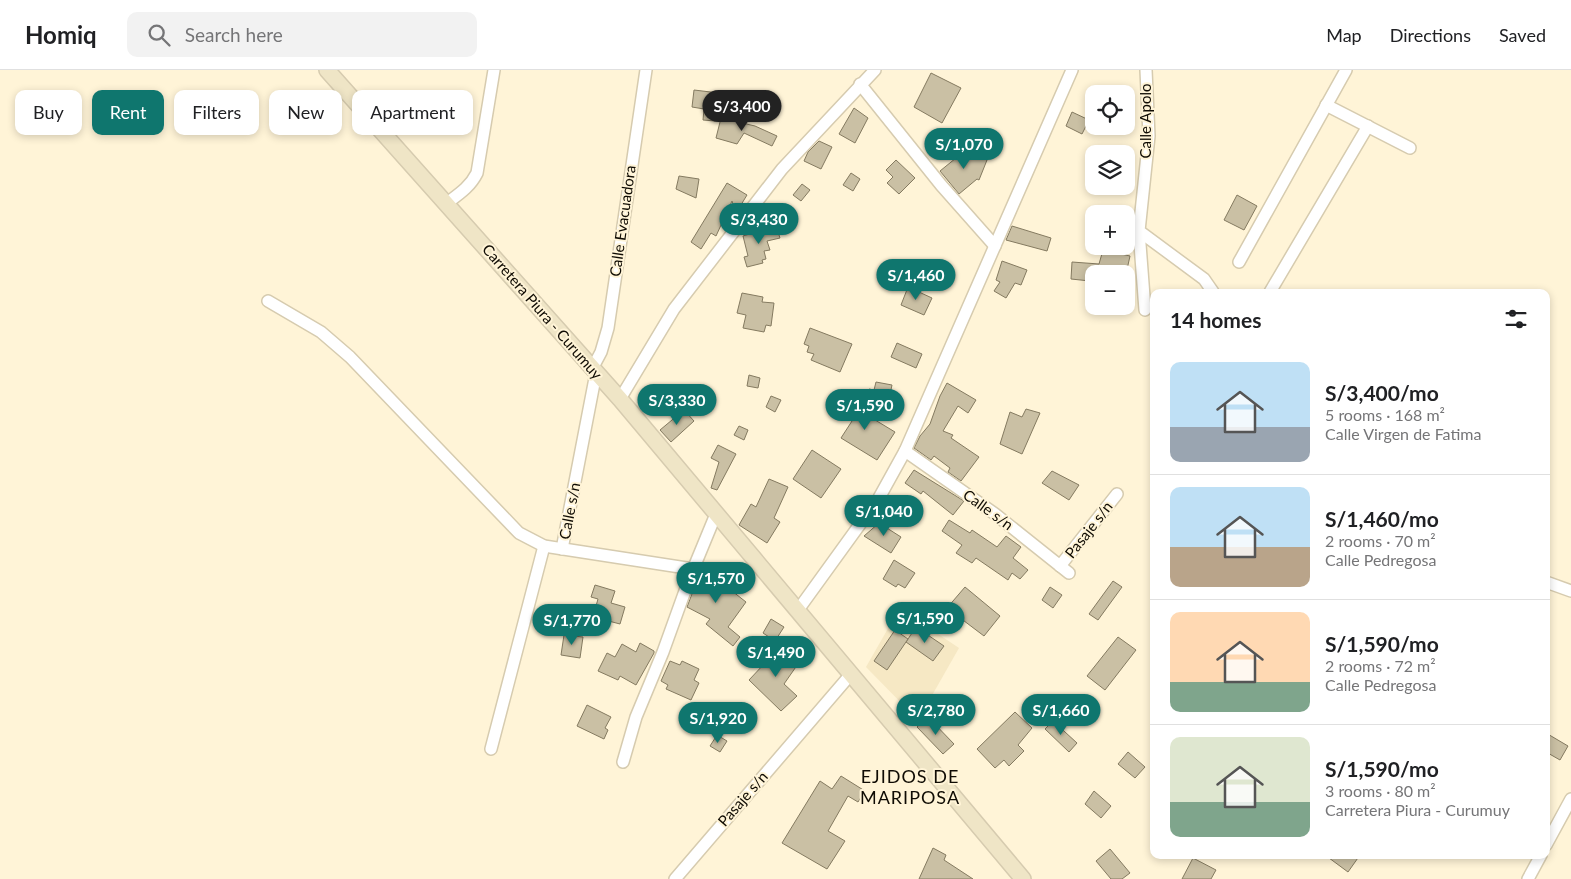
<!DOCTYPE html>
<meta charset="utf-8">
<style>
:root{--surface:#fff;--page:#f2f2f2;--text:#202124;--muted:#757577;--line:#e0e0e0;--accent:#0f766e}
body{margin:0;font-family:Lato,sans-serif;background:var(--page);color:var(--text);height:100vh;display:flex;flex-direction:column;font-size:19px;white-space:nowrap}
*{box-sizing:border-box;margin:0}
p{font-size:16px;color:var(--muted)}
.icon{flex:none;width:28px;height:28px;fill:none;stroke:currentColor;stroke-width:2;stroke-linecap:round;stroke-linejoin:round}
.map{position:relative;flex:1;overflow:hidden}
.drawer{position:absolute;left:1150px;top:219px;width:400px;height:570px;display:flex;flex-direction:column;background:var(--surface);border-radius:10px;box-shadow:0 2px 8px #0003}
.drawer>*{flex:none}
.hud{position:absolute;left:15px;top:20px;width:475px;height:45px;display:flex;gap:10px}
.buttons{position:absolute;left:1085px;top:15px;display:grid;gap:10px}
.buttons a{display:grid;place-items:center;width:50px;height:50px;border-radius:10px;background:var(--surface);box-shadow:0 2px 8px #0003;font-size:25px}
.price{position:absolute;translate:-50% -42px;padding:0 11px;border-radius:18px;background:var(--accent);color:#fff;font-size:16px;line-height:32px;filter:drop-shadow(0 1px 2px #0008)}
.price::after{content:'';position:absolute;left:50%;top:30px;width:15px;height:11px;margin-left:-8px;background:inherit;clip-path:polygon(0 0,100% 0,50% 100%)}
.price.active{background:#222;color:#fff}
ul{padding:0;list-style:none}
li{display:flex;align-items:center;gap:15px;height:125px;padding:0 20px}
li+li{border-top:1px solid var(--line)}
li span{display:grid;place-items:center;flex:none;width:140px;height:100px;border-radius:10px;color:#555}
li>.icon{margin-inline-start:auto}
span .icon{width:60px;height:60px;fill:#fffc;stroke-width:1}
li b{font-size:21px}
h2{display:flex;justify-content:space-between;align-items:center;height:60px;padding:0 20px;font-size:21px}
.chip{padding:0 18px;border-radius:10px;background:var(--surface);box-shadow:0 2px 8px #0003;font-size:18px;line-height:45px}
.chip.active{background:var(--accent);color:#fff}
header{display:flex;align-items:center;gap:30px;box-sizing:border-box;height:70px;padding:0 25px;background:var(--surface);border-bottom:1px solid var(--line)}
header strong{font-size:24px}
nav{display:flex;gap:28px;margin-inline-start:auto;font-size:18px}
.search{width:350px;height:45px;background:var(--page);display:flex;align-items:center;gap:12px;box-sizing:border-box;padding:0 18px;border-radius:10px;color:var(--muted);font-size:19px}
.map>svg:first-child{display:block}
.built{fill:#f6e8c4}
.building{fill:#cac0a4;stroke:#847a60}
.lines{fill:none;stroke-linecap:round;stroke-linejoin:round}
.street-casing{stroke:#d6cbaf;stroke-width:14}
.secondary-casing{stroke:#d6cbaf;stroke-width:18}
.street{stroke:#fff;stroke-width:11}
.secondary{stroke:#efe5c6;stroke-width:15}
.labels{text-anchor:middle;stroke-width:4;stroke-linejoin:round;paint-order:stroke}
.street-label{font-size:15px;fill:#0f0b03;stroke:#fff4d7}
.quarter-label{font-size:18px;letter-spacing:1px;fill:#0f0b03;stroke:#fff4d7}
</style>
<header>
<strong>Homiq</strong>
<div class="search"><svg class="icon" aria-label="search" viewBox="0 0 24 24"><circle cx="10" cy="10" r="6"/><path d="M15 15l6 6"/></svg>Search here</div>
<nav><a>Map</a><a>Directions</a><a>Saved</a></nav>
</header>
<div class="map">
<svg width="1571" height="809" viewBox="0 0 1571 809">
<rect width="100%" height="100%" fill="#fff4d7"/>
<polygon class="built" points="920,552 959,578 918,650 866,597 890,555"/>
<g class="building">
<polygon points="931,3 961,18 942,53 914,37"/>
<polygon points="694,20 719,23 715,51 703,50 704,39 692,37"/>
<polygon points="854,38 868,48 855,73 839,64"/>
<polygon points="1072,42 1089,50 1082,64 1066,56"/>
<polygon points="721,48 755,56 777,66 772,76 744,63 737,74 716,68"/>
<polygon points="819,71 832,77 821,99 804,91 808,82"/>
<polygon points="960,79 987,90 979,110 977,109 959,124 940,101 956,88"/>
<polygon points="896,90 915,108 899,124 887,113 893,107 886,100"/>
<polygon points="851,103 860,109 853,121 843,115"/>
<polygon points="679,106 699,109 696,128 676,119"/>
<polygon points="727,113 747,125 736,143 732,131 716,166 711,163 701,179 691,172"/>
<polygon points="802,114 810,120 801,131 793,125"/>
<polygon points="1237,125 1257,136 1244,160 1224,150"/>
<polygon points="776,156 780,168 767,171 770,180 764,181 766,189 762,190 763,193 747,197 744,187 748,186 743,166"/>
<polygon points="1012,156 1051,168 1047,181 1006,170"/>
<polygon points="1103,180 1130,186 1126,204 1090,204 1090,211 1071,209 1072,192 1099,194"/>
<polygon points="1002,191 1027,200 1021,215 1015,213 1006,228 994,221 1000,212 996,210"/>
<polygon points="908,217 932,228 924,245 901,235"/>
<polygon points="742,223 763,227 762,232 774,233 771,256 766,255 764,262 743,258 746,245 737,243"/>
<polygon points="810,258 852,274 840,302 811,290 814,284 807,282 809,276 804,274"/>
<polygon points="897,273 922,284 916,298 891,287"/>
<polygon points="749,305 760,308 758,318 747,316"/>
<polygon points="876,312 892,315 887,338 866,334 869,319 874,320"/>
<polygon points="947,313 976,330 968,343 958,336 943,361 953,365 951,368 979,387 961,411 948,402 950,398 934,386 931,390 914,378 920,366 930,354 940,326"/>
<polygon points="771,326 781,330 775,342 766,337"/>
<polygon points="842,330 895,362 877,390 841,368 852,351 835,341"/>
<polygon points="1026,339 1040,343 1022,384 1000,374 1010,342 1022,347"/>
<polygon points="684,340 694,351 671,372 660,360"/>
<polygon points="739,356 748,360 744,370 734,365"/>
<polygon points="718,375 736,384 717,420 711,418 719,392 711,388"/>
<polygon points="812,380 841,399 821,428 793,409"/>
<polygon points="914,400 964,431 953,445 923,421 921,424 905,413"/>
<polygon points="1052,401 1079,415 1069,430 1042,413"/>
<polygon points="769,409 788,417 774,448 780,452 767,473 739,455 751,434 756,437"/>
<polygon points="949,450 970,463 972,460 997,477 1006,466 1021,477 1013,488 1028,500 1020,509 1012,503 1008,510 976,488 972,493 956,483 962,475 942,461"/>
<polygon points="879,453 901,467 891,483 864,466"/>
<polygon points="894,490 915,503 905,518 898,514 896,517 883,509"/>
<polygon points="703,495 716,500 713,506 746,532 728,557 740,567 733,576 706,554 710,549 687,537"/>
<polygon points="1113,511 1122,517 1098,550 1089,544"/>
<polygon points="595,515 615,521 611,533 625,537 620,554 601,549 602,545 594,543 598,529 591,527"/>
<polygon points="965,517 1000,546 984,566 947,538"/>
<polygon points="1050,517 1062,525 1053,538 1042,530"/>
<polygon points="771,549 784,557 775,571 763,563"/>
<polygon points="916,557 944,576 933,591 906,572"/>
<polygon points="895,560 908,569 887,600 874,591"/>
<polygon points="564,565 583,567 580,588 561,585"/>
<polygon points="1118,567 1136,580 1105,620 1087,606"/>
<polygon points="640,573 654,581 654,583 636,615 620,606 618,610 598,601 607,583 615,587 622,574 636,582"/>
<polygon points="777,575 800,591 784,614 797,626 781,641 749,610 765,593"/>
<polygon points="670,591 680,595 682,591 699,599 694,610 699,613 691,630 666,619 668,615 661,611"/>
<polygon points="587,635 611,647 605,658 608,660 604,669 577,656"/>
<polygon points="1015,642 1032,658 1018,675 1024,681 1009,696 1004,690 995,698 977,679"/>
<polygon points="928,647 954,674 943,684 917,657"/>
<polygon points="1053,651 1077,673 1069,682 1045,659"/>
<polygon points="1546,663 1568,676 1560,690 1546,682"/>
<polygon points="717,665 727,671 720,682 710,676"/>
<polygon points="1128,682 1145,697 1135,708 1118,694"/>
<polygon points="841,706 865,721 858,732 848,726 828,761 845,771 827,799 782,773 820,711 832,719"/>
<polygon points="1094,721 1111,736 1101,748 1085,734"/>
<polygon points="933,778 946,785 944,790 973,809 919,809"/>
<polygon points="1110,779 1130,803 1122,809 1111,809 1096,791"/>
<polygon points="1325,785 1360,785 1348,802"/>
<polygon points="1193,788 1216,800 1211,809 1182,809"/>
</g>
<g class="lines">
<g class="street-casing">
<g id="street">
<polyline points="1146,0 1149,66 1139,161 1204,209 1213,222"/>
<polyline points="860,14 941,115 995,176"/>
<polyline points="1326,35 1410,78"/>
<path d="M 447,133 C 459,124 470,117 477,103 L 494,0"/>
<polyline points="1139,161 1145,240"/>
<polyline points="1239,192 1346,0"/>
<polyline points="1270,222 1368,56"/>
<polyline points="268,231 321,262 350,287 519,463 544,476 693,499"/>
<polyline points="592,299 601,282 608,258 646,0"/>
<polyline points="620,329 674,239 782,99 875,0"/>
<polyline points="905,381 995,444 1069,503"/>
<polyline points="562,479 596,303"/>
<polyline points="1060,496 1117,424"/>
<polyline points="1546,512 1571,521"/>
<polyline points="798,540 879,428 905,381 1072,0"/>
<polyline points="491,679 544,476"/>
<polyline points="623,692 636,647 663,582 690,507 716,444"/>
<polyline points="1546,775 1571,729"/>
<polyline points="675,809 851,604"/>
<polyline points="1528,809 1541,785"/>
</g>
</g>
<g class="secondary-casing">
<polyline id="secondary" points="327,0 620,329 1023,809"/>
</g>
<use href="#street" class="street"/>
<use href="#secondary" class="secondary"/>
</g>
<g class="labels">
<g class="street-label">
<text transform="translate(1146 51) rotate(-90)" y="5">Calle Apolo</text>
<text transform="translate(623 151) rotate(-82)" y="5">Calle Evacuadora</text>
<text transform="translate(542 242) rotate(49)" y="5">Carretera Piura - Curumuy</text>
<text transform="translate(988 440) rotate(36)" y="5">Calle s/n</text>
<text transform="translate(570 441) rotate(-79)" y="5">Calle s/n</text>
<text transform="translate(1089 460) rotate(-52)" y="5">Pasaje s/n</text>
<text transform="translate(743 729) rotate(-49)" y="5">Pasaje s/n</text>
</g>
<g class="quarter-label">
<text x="910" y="713">EJIDOS DE<tspan x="910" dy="21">MARIPOSA</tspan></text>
</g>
</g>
</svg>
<div class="buttons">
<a><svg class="icon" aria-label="locate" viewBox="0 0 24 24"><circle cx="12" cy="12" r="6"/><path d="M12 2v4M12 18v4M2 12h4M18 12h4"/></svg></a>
<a><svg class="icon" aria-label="layers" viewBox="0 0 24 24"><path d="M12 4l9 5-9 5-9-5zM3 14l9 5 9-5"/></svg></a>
<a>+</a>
<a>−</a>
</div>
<b class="price active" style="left:742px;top:62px">S/3,400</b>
<b class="price" style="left:964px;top:100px">S/1,070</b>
<b class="price" style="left:759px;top:175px">S/3,430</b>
<b class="price" style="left:916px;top:231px">S/1,460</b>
<b class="price" style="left:677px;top:356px">S/3,330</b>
<b class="price" style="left:865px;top:361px">S/1,590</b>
<b class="price" style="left:884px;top:467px">S/1,040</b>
<b class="price" style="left:716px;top:534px">S/1,570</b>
<b class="price" style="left:925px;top:574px">S/1,590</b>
<b class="price" style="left:572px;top:576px">S/1,770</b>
<b class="price" style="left:776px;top:608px">S/1,490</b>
<b class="price" style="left:936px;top:666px">S/2,780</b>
<b class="price" style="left:1061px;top:666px">S/1,660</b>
<b class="price" style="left:718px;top:674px">S/1,920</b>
<div class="hud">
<a class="chip">Buy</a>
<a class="chip active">Rent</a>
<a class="chip">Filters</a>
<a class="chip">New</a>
<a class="chip">Apartment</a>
</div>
<section class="drawer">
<h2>14 homes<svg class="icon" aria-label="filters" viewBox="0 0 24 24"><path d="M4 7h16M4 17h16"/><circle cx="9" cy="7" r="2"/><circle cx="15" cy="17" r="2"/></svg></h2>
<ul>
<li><span style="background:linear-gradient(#bfe0f5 65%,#9aa5b1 0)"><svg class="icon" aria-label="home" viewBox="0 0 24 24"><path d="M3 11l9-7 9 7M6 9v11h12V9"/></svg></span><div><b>S/3,400/mo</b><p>5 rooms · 168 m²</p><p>Calle Virgen de Fatima</p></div></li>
<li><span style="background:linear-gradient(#bfe0f5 60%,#b9a48a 0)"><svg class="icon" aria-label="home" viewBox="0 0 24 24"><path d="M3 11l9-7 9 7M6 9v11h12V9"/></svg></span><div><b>S/1,460/mo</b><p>2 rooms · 70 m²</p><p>Calle Pedregosa</p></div></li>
<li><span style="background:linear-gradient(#ffd9b3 70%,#7fa58c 0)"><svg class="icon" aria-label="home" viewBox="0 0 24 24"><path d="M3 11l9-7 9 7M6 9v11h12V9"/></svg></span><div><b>S/1,590/mo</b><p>2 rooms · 72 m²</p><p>Calle Pedregosa</p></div></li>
<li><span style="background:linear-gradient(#dfe7d0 65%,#7fa58c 0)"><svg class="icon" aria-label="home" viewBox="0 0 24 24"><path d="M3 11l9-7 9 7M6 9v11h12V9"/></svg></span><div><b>S/1,590/mo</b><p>3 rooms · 80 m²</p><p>Carretera Piura - Curumuy</p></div></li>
</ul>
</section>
</div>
